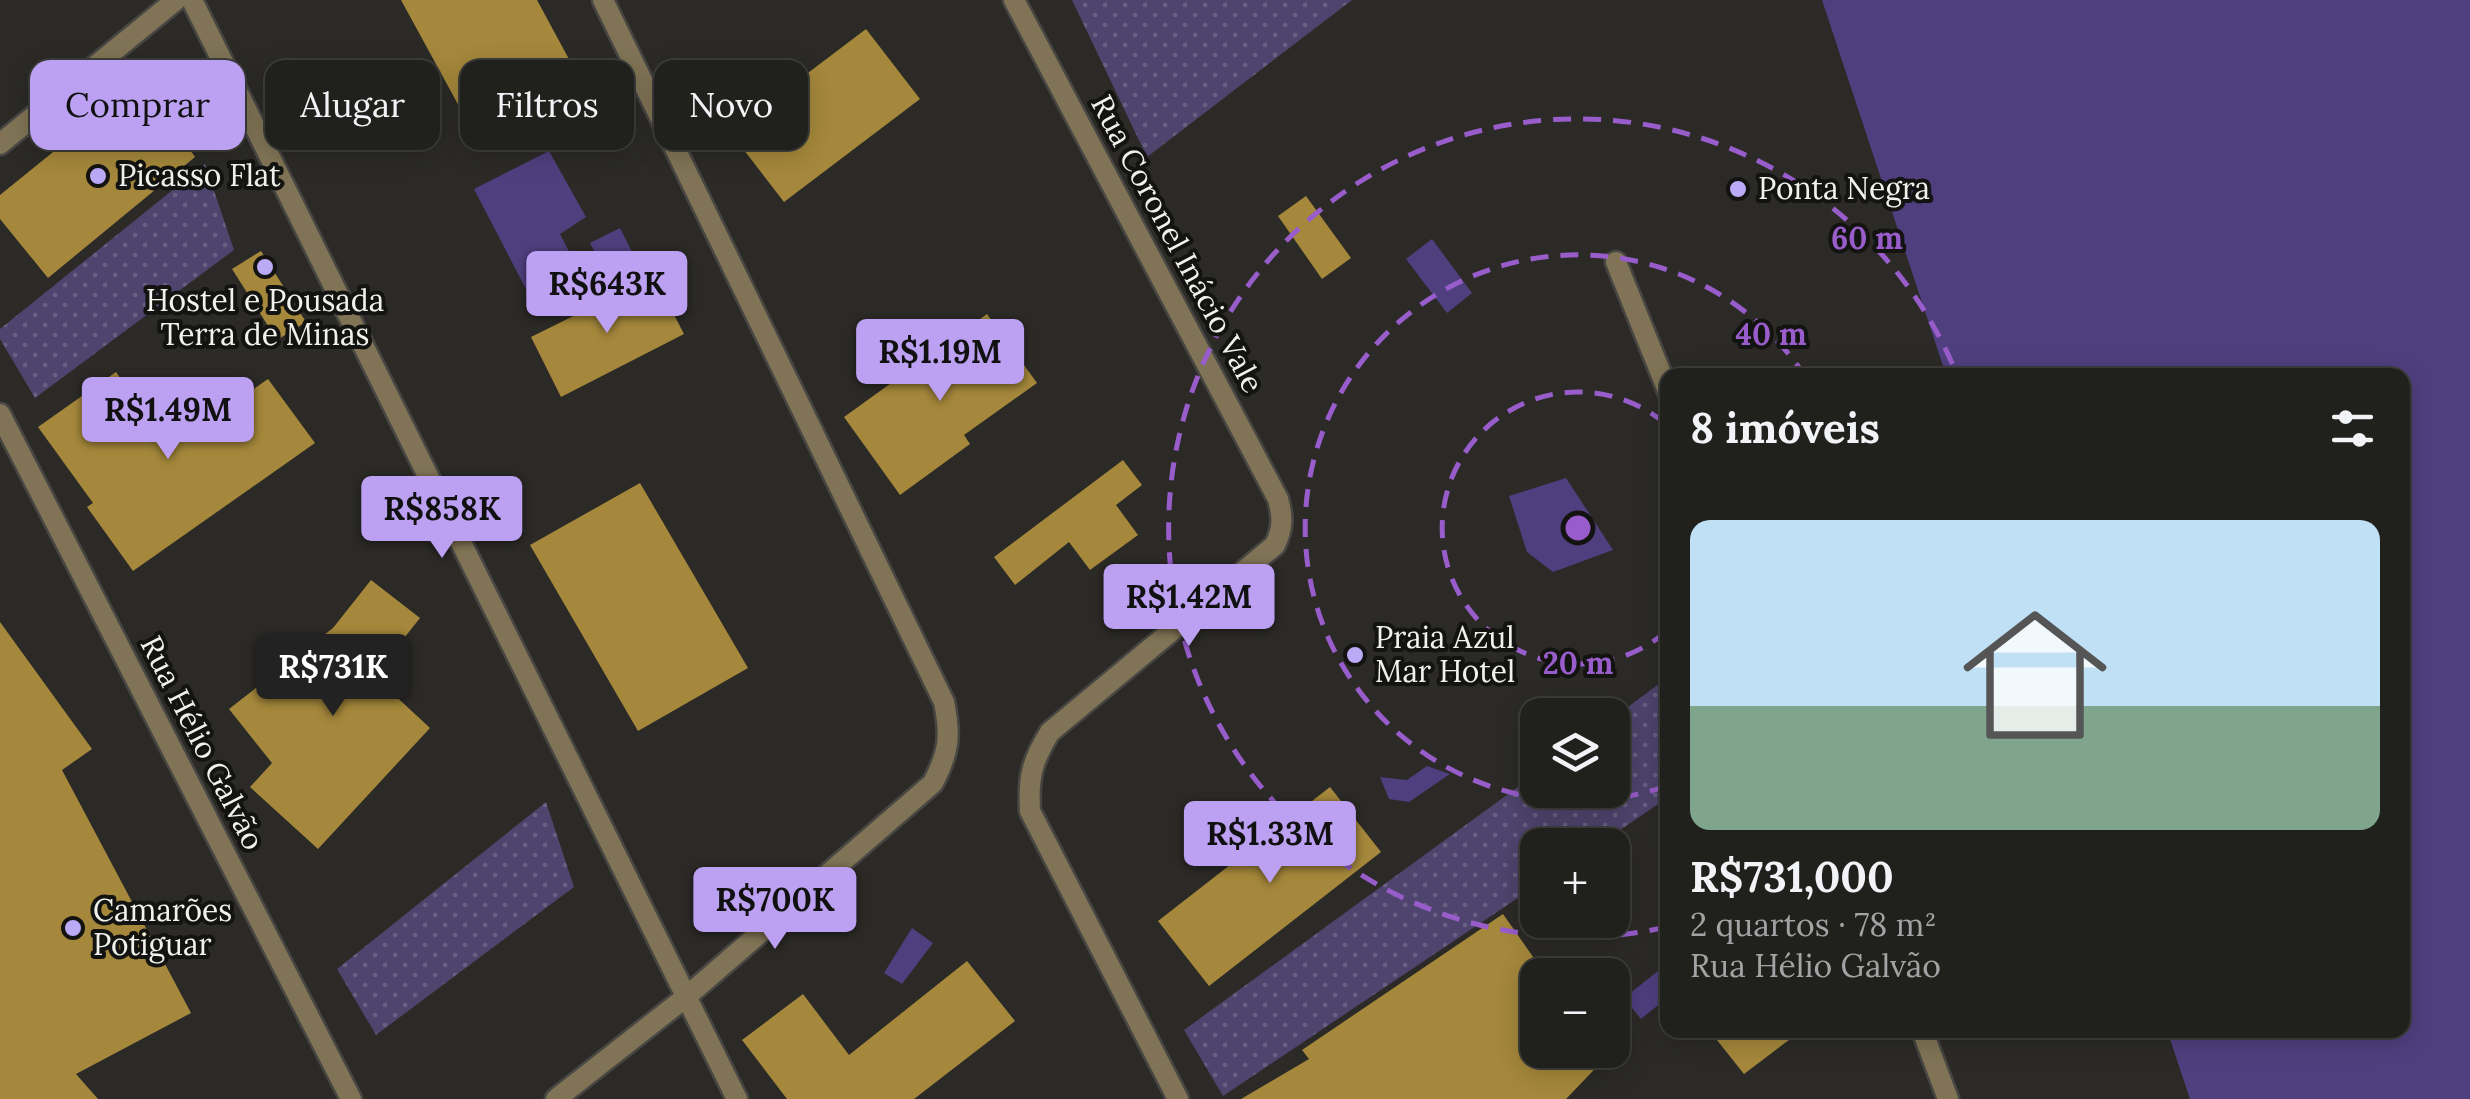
<!DOCTYPE html>
<html lang="pt">
<meta charset="utf-8">
<style>
:root{--surface:#20201d;--page:#282826;--text:#f1f3f6;--muted:#a2a3a4;--line:#3d3e3b;--accent:#bca0f2}
body{margin:0;font-family:Lora,serif;background:var(--page);color:var(--text);height:100vh;display:flex;flex-direction:column;font-size:38px;white-space:nowrap}
*{box-sizing:border-box;margin:0}
p{font-size:32px;color:var(--muted)}
.icon{flex:none;width:55px;height:55px;fill:none;stroke:currentColor;stroke-width:2;stroke-linecap:round;stroke-linejoin:round}
.map{position:relative;flex:1;overflow:hidden}
.sheet{position:absolute;left:1660px;top:368px;width:750px;height:670px;display:flex;flex-direction:column;background:var(--surface);border-radius:20px;box-shadow:0 5px 25px #0003,0 0 0 2px var(--line)}
.sheet>*{flex:none}
.banner{position:absolute;left:30px;top:60px;width:950px;height:90px;display:flex;gap:20px}
.controls{position:absolute;left:1520px;top:698px;display:grid;gap:20px}
.controls a{display:grid;place-items:center;width:110px;height:110px;border-radius:20px;background:var(--surface);box-shadow:0 5px 25px #0003,0 0 0 2px var(--line);font-size:50px}
.price{position:absolute;translate:-50% -85px;padding:0 22px;border-radius:10px;background:var(--accent);color:#111;font-size:32px;line-height:65px;filter:drop-shadow(0 2px 5px #0008)}
.price::after{content:'';position:absolute;left:50%;top:60px;width:30px;height:22px;margin-left:-15px;background:inherit;clip-path:polygon(0 0,100% 0,50% 100%)}
.price.selected{background:#222;color:#fff}
ul{padding:0;list-style:none}
li{display:grid;align-content:center;gap:20px;height:530px;padding:0 30px}
li span{display:grid;place-items:center;height:310px;border-radius:20px;color:#555}
li>.icon{margin-inline-start:auto}
span .icon{width:180px;height:180px;fill:#fffc;stroke-width:1}
li b{font-size:42px}
h2{display:flex;justify-content:space-between;align-items:center;height:120px;padding:0 30px;font-size:42px}
.chip{padding:0 35px;border-radius:20px;background:var(--surface);box-shadow:0 5px 25px #0003,0 0 0 2px var(--line);font-size:35px;line-height:90px}
.chip.selected{background:var(--accent);color:#111}
.map>svg:first-child{display:block}
.green{fill:url(#green-dots)}
.water{fill:#503f7e}
.building{fill:#a5883b}
.lines{fill:none;stroke-linecap:round;stroke-linejoin:round}
.street-casing{stroke:#474643;stroke-width:25}
.street{stroke:#817456;stroke-width:20}
.ring{fill:none;stroke:#985dcb;stroke-width:5;stroke-dasharray:18 12}
.poi-dot{fill:#bbaaf6;stroke:#131311;stroke-width:4}
.labels{text-anchor:middle;stroke-width:8;stroke-linejoin:round;paint-order:stroke}
.poi-label{font-size:30px;fill:#f1f1ee;stroke:#131311;text-anchor:start}
.street-label{font-size:30px;fill:#f1f1ee;stroke:#131311}
.centre{fill:#985dcb;stroke:#131311;stroke-width:5}
.ring-label{font-size:30px;text-anchor:middle;font-weight:bold;fill:#985dcb;stroke:#131311;stroke-width:8;stroke-linejoin:round;paint-order:stroke}
</style>
<div class="map">
<svg width="2470" height="1099" viewBox="0 0 2470 1099">
<defs>
<pattern id="green-dots" width="8" height="8" patternUnits="userSpaceOnUse" patternTransform="scale(2.5)"><rect width="8" height="8" fill="#4e446d"/><path d="M2 2h.1M6 6h.1" fill="none" stroke="#685f82" stroke-width="1.8" stroke-linecap="round"/></pattern>
</defs>
<rect width="100%" height="100%" fill="#2b2a27"/>
<g class="green">
<polygon points="1072,0 1352,0 1147,157"/>
<polygon points="205,164 234,250 35,398 0,339 0,329"/>
<polygon points="1667,678 1667,798 1598,845 1538,845 1537,885 1223,1096 1184,1030 1537,773 1538,790 1612,790 1613,718"/>
<polygon points="546,802 574,887 376,1035 337,969"/>
</g>
<g class="water">
<polygon points="1822,0 2470,0 2470,1099 2190,1099 2167,1030 2402,1030 2402,375 1946,375"/>
<polygon points="549,151 586,217 560,234 580,273 530,297 474,189"/>
<polygon points="620,228 638,264 609,279 590,243"/>
<polygon points="1432,239 1472,293 1447,313 1406,259"/>
<polygon points="1566,478 1613,550 1553,572 1527,552 1509,496"/>
<polygon points="1427,766 1450,774 1409,802 1389,799 1380,777 1407,780"/>
<polygon points="912,928 933,943 902,984 884,973"/>
<polygon points="1663,967 1667,973 1667,998 1641,1019 1624,998"/>
</g>
<g class="building">
<polygon points="401,0 537,0 583,85 478,141"/>
<polygon points="866,29 920,99 784,202 730,132"/>
<polygon points="142,80 195,157 48,278 0,219 0,195"/>
<polygon points="1306,196 1351,258 1322,279 1278,216"/>
<polygon points="261,251 306,322 277,340 232,269"/>
<polygon points="654,276 684,334 561,397 531,337"/>
<polygon points="987,314 1037,383 964,435 970,444 900,495 844,417"/>
<polygon points="116,372 170,448 268,379 315,443 133,571 87,507 93,503 38,427"/>
<polygon points="1123,460 1142,485 1116,505 1138,535 1090,570 1069,542 1015,585 994,557"/>
<polygon points="640,483 748,668 638,731 530,545"/>
<polygon points="371,580 420,618 374,676 430,728 318,849 250,787 272,763 229,709 333,628"/>
<polygon points="0,622 92,749 62,770 191,1013 76,1074 98,1099 0,1099"/>
<polygon points="1330,787 1381,852 1209,986 1158,921"/>
<polygon points="1503,914 1538,964 1538,1050 1613,1050 1566,1099 1241,1099 1309,1059 1302,1050"/>
<polygon points="967,961 1015,1021 914,1099 787,1099 742,1040 803,994 849,1055"/>
<polygon points="1709,1030 1802,1030 1744,1074"/>
</g>
<g class="lines">
<g class="street-casing">
<g id="street">
<polyline points="192,0 737,1099"/>
<path d="M 1014,0 L 1278,499 C 1283,517 1283,528 1275,545 L 1050,732 C 1032,761 1028,777 1030,811 L 1178,1099"/>
<polyline points="0,144 176,0"/>
<polyline points="1616,262 1668,391"/>
<polyline points="0,414 351,1099"/>
<polyline points="1922,1030 1948,1099"/>
<path d="M 556,1099 L 686,997 L 933,783 C 949,752 951,736 944,702 L 603,0"/>
</g>
</g>
<use href="#street" class="street"/>
</g>
<g class="ring">
<path d="M1667 631A136 136 0 1 1 1667 425"/>
<path d="M1667 786A273 273 0 1 1 1803 373"/>
<path d="M1667 927A409 409 0 1 1 1957 375"/>
</g>
<g class="poi-dot">
<circle cx="98" cy="176" r="10"/>
<circle cx="1738" cy="189" r="10"/>
<circle cx="265" cy="267" r="10"/>
<circle cx="1355" cy="655" r="10"/>
<circle cx="73" cy="928" r="10"/>
</g>
<g class="labels">
<g class="poi-label">
<text x="118" y="186">Picasso Flat</text>
<text x="1758" y="199">Ponta Negra</text>
<text x="265" y="311" text-anchor="middle">Hostel e Pousada<tspan x="265" dy="34">Terra de Minas</tspan></text>
<text x="1375" y="648">Praia Azul<tspan x="1375" dy="34">Mar Hotel</tspan></text>
<text x="93" y="921">Camarões<tspan x="93" dy="34">Potiguar</tspan></text>
</g>
<g class="street-label">
<text transform="translate(1177 244) rotate(62)" y="10">Rua Coronel Inácio Vale</text>
<text transform="translate(202 743) rotate(63)" y="10">Rua Hélio Galvão</text>
</g>
</g>
<circle cx="1578" cy="528" r="15" class="centre"/>
<g class="ring-label">
<text x="1867" y="249">60 m</text>
<text x="1771" y="345">40 m</text>
<text x="1578" y="674">20 m</text>
</g>
</svg>
<div class="controls">
<a><svg class="icon" aria-label="layers" viewBox="0 0 24 24"><path d="M12 4l9 5-9 5-9-5zM3 14l9 5 9-5"/></svg></a>
<a>+</a>
<a>−</a>
</div>
<b class="price" style="left:607px;top:336px">R$643K</b>
<b class="price" style="left:940px;top:404px">R$1.19M</b>
<b class="price" style="left:168px;top:462px">R$1.49M</b>
<b class="price" style="left:442px;top:561px">R$858K</b>
<b class="price" style="left:1189px;top:649px">R$1.42M</b>
<b class="price selected" style="left:333px;top:719px">R$731K</b>
<b class="price" style="left:1270px;top:886px">R$1.33M</b>
<b class="price" style="left:775px;top:952px">R$700K</b>
<div class="banner">
<a class="chip selected">Comprar</a>
<a class="chip">Alugar</a>
<a class="chip">Filtros</a>
<a class="chip">Novo</a>
</div>
<section class="sheet">
<h2>8 imóveis<svg class="icon" aria-label="filters" viewBox="0 0 24 24"><path d="M4 7h16M4 17h16"/><circle cx="9" cy="7" r="2"/><circle cx="15" cy="17" r="2"/></svg></h2>
<ul>
<li><span style="background:linear-gradient(#bfe0f5 60%,#7fa58c 0)"><svg class="icon" aria-label="home" viewBox="0 0 24 24"><path d="M3 11l9-7 9 7M6 9v11h12V9"/></svg></span><div><b>R$731,000</b><p>2 quartos · 78 m²</p><p>Rua Hélio Galvão</p></div></li>
</ul>
</section>
</div>
